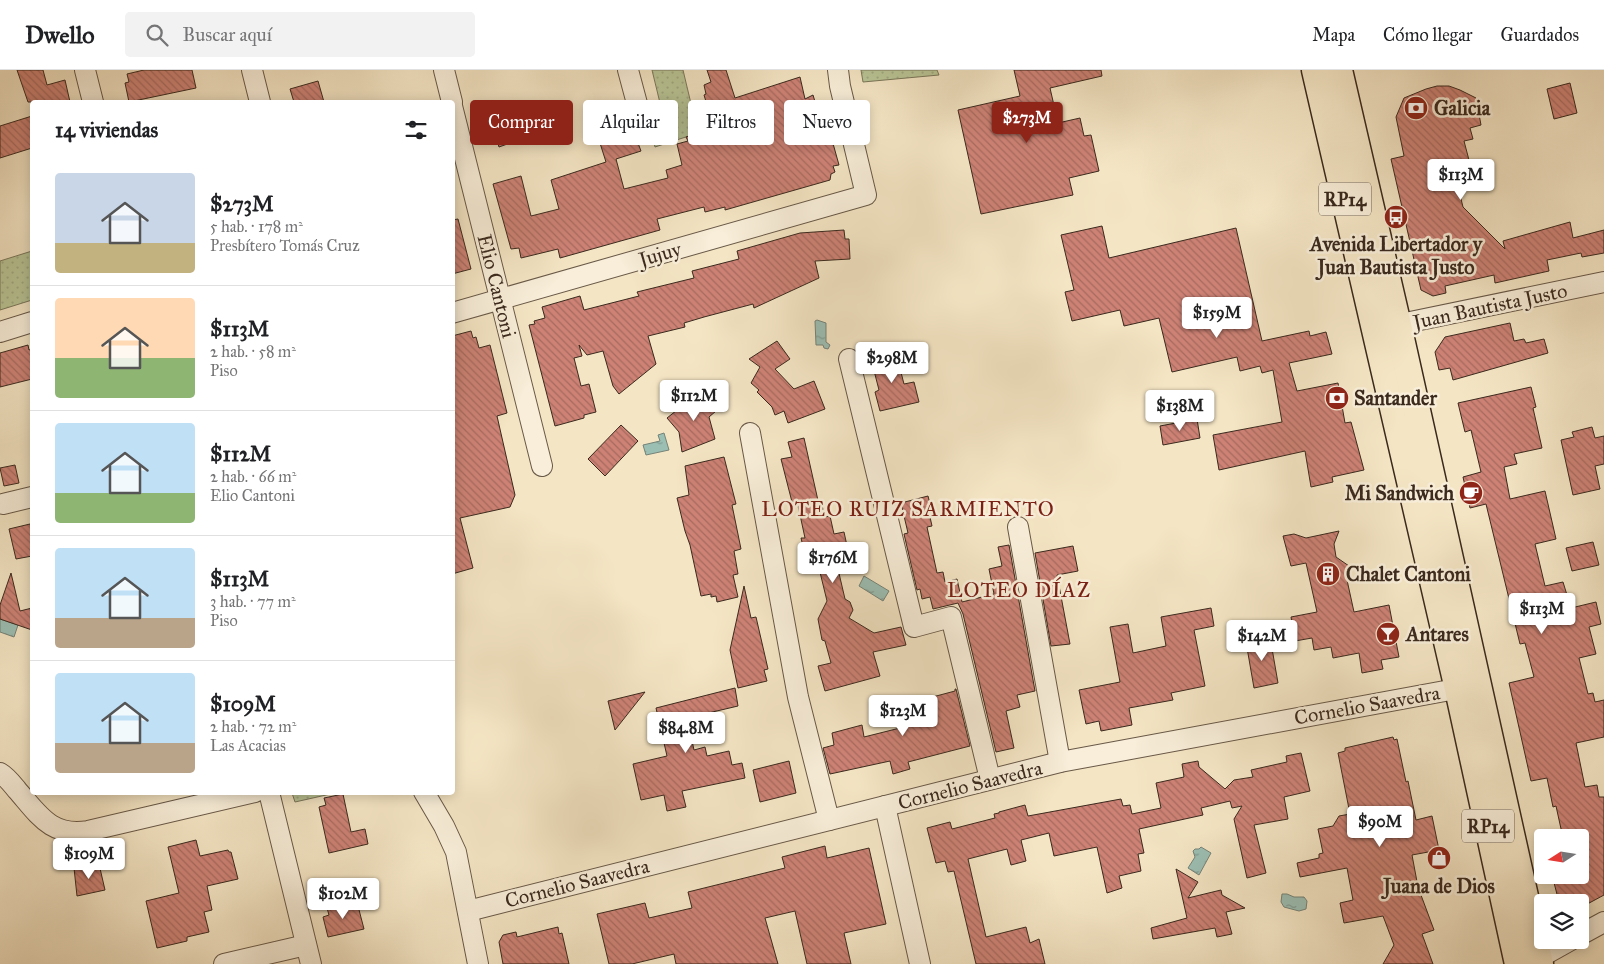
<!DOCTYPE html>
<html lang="es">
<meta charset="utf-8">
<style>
:root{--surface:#fff;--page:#f2f2f2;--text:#202124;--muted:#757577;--line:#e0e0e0;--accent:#8f2418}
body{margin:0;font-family:"IM FELL Great Primer",serif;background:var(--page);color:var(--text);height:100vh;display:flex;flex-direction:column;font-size:19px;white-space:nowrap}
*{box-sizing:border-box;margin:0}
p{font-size:16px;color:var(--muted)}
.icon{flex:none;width:28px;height:28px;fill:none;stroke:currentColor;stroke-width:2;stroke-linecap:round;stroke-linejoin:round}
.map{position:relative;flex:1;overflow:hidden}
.panel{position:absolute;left:30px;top:30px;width:425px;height:695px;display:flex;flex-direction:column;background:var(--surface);border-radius:5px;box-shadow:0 2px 12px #0003}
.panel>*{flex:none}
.guide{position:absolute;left:470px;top:30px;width:475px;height:45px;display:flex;gap:10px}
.needle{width:32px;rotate:258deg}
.tools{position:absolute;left:1534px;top:759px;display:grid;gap:10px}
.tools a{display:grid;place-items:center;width:55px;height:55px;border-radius:5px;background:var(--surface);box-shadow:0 2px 12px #0003;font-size:25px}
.price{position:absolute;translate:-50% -42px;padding:0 11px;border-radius:5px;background:#fff;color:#222;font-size:16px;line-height:32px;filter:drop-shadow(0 1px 2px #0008)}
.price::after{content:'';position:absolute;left:50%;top:30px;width:15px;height:11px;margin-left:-8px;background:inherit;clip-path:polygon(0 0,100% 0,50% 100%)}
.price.current{background:var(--accent);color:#fff}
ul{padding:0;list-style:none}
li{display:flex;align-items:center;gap:15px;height:125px;padding:0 25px}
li+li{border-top:1px solid var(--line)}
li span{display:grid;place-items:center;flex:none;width:140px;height:100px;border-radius:5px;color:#555}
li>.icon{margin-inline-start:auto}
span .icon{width:60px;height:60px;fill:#fffc;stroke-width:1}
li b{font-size:21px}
h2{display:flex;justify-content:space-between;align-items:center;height:60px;padding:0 25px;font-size:21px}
.tag{padding:0 18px;border-radius:5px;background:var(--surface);box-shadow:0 2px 12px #0003;font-size:18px;line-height:45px}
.tag.current{background:var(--accent);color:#fff}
header{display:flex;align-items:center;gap:30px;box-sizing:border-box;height:70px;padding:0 25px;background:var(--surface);border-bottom:1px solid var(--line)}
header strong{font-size:24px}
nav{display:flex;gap:28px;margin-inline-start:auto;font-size:18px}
.search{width:350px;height:45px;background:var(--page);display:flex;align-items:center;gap:12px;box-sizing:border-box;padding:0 18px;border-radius:5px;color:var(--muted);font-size:19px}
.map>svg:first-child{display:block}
.park{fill:url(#park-dots);stroke:#7a775a}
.water{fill:url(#water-ripples);stroke:#758378}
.building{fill:url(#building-back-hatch);stroke:#3a291d}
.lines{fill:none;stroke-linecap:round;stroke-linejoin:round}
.minor-casing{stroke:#685847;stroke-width:22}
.major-casing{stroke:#3a291d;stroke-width:29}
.minor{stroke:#f8eed9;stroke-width:20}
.major{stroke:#f4e5c4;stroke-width:26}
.labels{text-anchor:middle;stroke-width:5;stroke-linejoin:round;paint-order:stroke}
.shield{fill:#f8eed9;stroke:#736455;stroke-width:1}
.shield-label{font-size:19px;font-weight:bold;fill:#3a291d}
.poi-label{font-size:20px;font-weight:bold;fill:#3a291d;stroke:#f8eed9;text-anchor:start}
.street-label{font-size:20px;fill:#3a291d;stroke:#f8eed9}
.neighbourhood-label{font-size:21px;letter-spacing:1px;fill:#7a1f14;stroke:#f8eed9}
</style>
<header>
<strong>Dwello</strong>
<div class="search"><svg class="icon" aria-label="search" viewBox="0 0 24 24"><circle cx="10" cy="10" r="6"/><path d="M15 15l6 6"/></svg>Buscar aquí</div>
<nav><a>Mapa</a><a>Cómo llegar</a><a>Guardados</a></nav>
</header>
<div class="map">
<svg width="1604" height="894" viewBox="0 0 1604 894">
<defs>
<pattern id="park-dots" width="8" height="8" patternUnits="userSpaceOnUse" patternTransform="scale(1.25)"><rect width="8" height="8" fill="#b9c596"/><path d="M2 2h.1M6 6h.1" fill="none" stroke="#a0a981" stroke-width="1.8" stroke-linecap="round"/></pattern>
<pattern id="water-ripples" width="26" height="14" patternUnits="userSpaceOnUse" patternTransform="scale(1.25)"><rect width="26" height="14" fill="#9cbfb4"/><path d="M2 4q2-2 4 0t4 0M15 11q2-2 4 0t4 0" fill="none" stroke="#809b92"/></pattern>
<pattern id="building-back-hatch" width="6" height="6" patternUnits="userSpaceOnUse" patternTransform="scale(1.25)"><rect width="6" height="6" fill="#cd8275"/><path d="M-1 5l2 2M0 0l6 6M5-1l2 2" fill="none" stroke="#a76a5f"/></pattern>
</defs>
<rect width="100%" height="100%" fill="#f4e5c4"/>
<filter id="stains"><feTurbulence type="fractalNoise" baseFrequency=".004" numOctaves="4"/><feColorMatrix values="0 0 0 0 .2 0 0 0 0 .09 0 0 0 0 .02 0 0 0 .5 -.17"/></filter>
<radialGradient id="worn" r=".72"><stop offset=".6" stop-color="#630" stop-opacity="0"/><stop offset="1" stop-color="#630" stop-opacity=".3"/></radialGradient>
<g class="park">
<polygon points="652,0 683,0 698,63 655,77 649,54 660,33"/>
<polygon points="861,0 937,0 939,5 863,12"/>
<polygon points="32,181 32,230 0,240 0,191"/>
<polygon points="292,723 292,722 335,723 295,732"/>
</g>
<g class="water">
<polygon points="817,250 826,253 826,272 830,275 828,279 824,278 823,275 816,275 815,251"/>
<polygon points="664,363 669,380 646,385 643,375 660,371 658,365"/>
<polygon points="864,506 889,521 883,531 859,516"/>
<polygon points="0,549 18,555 14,567 0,562"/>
<polygon points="1201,777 1211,783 1199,805 1188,798 1195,787 1193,781 1195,779 1199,779"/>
<polygon points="1282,824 1287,824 1294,827 1304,827 1307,831 1306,839 1299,841 1284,837 1281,832"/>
</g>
<g class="building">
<polygon points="17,0 43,0 47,15 65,10 70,32 28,32"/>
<polygon points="144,0 192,0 196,18 129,32 125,13 129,12 127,4"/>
<polygon points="707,0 726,0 735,28 800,7 805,29 813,25 816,35 822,34 839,95 833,96 835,102 831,104 830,110 725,140 725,137 705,142 704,137 657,149 660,160 560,188 558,179 521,188 519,178 511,179 493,114 521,106 531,146 559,139 551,110 606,92 599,70 627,61 629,67 635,65 641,81 616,89 624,119 668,108 666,100 682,95 677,74 688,71 686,67 714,58 704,25 706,24 704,15 711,12"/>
<polygon points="1014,0 1101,0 1102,6 1050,18 1058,53 1080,48 1084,66 1091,65 1099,101 1069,108 1073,125 981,144 958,40 1020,26"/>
<polygon points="318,11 324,32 294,32 290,19"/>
<polygon points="1570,13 1577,43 1554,49 1547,19"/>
<polygon points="1437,16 1449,16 1460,20 1476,28 1481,55 1470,58 1473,69 1464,71 1475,113 1458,117 1463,137 1505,179 1503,171 1570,152 1573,168 1604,160 1604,183 1582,187 1581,183 1547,190 1549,201 1495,213 1494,205 1445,216 1446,223 1433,226 1421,220 1391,89 1404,86 1396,47 1404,28 1426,19"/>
<polygon points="32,46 32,78 0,88 0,56"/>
<polygon points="508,49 513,72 499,77 492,54"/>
<polygon points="458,149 471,199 452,204 452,150"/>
<polygon points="1102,156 1109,188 1236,158 1262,271 1309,261 1310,266 1326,262 1332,284 1289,293 1297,321 1338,313 1345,353 1351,352 1364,400 1332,407 1333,412 1311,417 1305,381 1219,400 1213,365 1282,352 1273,300 1262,303 1260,296 1240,301 1237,287 1172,302 1159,248 1124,256 1120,240 1072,251 1065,222 1074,220 1061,165"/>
<polygon points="844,160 845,169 849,169 850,189 815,191 819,208 754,238 753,234 704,247 684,253 685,257 648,266 656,294 619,324 613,316 603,281 587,285 579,275 582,286 574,288 581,316 589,314 596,342 584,345 584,348 555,356 529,255 535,254 534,251 545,248 542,237 580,226 584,240 639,226 637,222 694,208 692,201 739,189 737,181 800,163"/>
<polygon points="1510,253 1514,271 1524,269 1526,273 1544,269 1548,283 1453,310 1450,298 1439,300 1435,282 1445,267"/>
<polygon points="471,261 473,268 476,267 479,278 490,275 507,343 497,346 515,425 510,437 460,448 473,498 452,504 452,266"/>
<polygon points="777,271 790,289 775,299 794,319 814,311 825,339 788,353 784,341 775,345 772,337 757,322 759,320 751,313 760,297 749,289"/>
<polygon points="28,275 29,280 32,279 32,309 0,317 0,283"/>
<polygon points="896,283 904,314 914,312 919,332 880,341 875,322 879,320 871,289"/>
<polygon points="1531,317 1536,337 1533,338 1542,378 1514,384 1517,394 1504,397 1510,429 1545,421 1556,469 1535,474 1545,516 1563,512 1571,538 1596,532 1601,554 1589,557 1596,584 1579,588 1588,624 1593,623 1595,632 1604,630 1604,667 1576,673 1585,717 1597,715 1599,727 1604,727 1604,825 1580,838 1580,832 1559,832 1552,805 1580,805 1580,768 1563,768 1556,736 1553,737 1547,708 1531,711 1509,613 1534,607 1525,573 1520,574 1486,434 1470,438 1463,407 1481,402 1471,360 1465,362 1458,333"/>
<polygon points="701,321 716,341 709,347 715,369 682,382 679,362 667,348"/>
<polygon points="1197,349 1200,368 1163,375 1160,356"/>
<polygon points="621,355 638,371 605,406 588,389"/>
<polygon points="1592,357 1595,368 1604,366 1604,394 1595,396 1600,419 1573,425 1561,370 1574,367 1572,362"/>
<polygon points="804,368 819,435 822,434 824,447 830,446 834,464 844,462 849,485 844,487 846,497 838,499 845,529 850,532 853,540 849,548 874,563 901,557 906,575 873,582 880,606 825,621 818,596 831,593 825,571 822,570 818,549 827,531 818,494 808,497 801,468 805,468 797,431 792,432 781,389 792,387 788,372"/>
<polygon points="724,387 736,434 732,435 741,479 734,481 738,504 733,505 738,527 717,532 716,526 711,527 711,524 701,526 690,475 685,461 677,428 689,425 685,396"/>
<polygon points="15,395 19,413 4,416 0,398"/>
<polygon points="928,426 933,446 930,447 932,456 927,457 937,503 943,502 945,512 957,509 962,532 994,524 989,499 1002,496 998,477 1009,475 1035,621 1017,625 1020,637 1006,641 1014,678 996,682 963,544 958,533 933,539 930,527 922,529 920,519 917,520 904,464 908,463 901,433"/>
<polygon points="30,454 32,464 32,486 16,489 9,459"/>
<polygon points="1339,461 1334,474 1336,487 1349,496 1351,508 1347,510 1354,542 1389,535 1399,587 1381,590 1383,599 1362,603 1359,583 1333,588 1331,577 1314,580 1312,568 1295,571 1291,547 1317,542 1306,493 1291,496 1283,466 1294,464 1306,468"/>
<polygon points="1593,472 1599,495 1572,501 1566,478"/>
<polygon points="1073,476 1078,501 1057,505 1070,574 1051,576 1035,483"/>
<polygon points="11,503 20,541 32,538 32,560 0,549 0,535"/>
<polygon points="744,516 751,548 756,547 768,599 764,600 767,611 738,618 730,580"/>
<polygon points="1211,538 1214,556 1194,560 1205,616 1171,623 1173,630 1129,638 1132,655 1101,661 1099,651 1086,654 1079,620 1120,612 1110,557 1128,554 1133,583 1166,576 1161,547"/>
<polygon points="1270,567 1278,613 1254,618 1246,572"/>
<polygon points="735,618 738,636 687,648 694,680 705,677 707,686 729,681 732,695 742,693 745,708 682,721 686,737 667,741 664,725 641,730 633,694 667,686 656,638"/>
<polygon points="955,619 956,619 970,676 908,692 910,699 893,704 890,691 830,704 823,678 834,675 832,663 862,655 864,667 900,658 895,637 955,621"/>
<polygon points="645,622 615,660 608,631"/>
<polygon points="1393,667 1394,670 1397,669 1406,712 1408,711 1416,750 1432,746 1439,780 1412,785 1418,817 1434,860 1422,864 1433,894 1383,894 1394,875 1383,846 1344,853 1340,833 1353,830 1347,798 1300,807 1297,793 1319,788 1319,784 1323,783 1318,759 1333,756 1339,746 1350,744 1338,683 1345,681 1345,678"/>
<polygon points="1301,683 1310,721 1284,727 1288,749 1254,755 1266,803 1247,808 1234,749 1242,736 1232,738 1230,731 1201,738 1203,745 1139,759 1144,783 1138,784 1141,801 1119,806 1122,818 1107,823 1097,777 1054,786 1049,763 1021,770 1026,791 1011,795 1007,779 968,789 986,867 1026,857 1030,873 1039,869 1045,894 976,894 954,801 948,802 945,791 936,793 927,758 950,752 952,759 995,748 994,744 999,743 999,742 1025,735 1028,746 1121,729 1123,736 1130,735 1132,744 1161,738 1156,713 1184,707 1182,694 1198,691 1199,697 1225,719 1234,710 1253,707 1251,700 1287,692 1286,686"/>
<polygon points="789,691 796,723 760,732 753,700"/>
<polygon points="343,724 351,762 365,759 368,774 329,783 319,737 326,735 324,728"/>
<polygon points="196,770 200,786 228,780 229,782 231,782 238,809 207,816 212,840 204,842 209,862 187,867 187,871 157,878 146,831 179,823 168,777"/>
<polygon points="825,776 827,788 869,778 886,854 844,863 851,894 807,894 795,841 765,848 778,894 676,894 674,884 632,894 609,894 597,844 645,833 649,848 692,838 688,822 785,798 782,787"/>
<polygon points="99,794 105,820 77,826 74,798"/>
<polygon points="1176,799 1198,812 1188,828 1221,820 1222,825 1245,838 1226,842 1232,864 1217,867 1215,858 1153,869 1151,858 1187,848"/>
<polygon points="355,832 356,837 358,836 364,859 328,867 323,847 329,845 327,838"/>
<polygon points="558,857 559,864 562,863 569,894 503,894 499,872 503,865 516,862 517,867"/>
</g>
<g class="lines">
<g class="minor-casing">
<g id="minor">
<polyline points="85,0 93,32"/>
<polyline points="252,0 260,32"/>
<polyline points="444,0 452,32"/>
<polyline points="628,0 639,41"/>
<polyline points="452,36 542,396"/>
<polyline points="452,243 866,125 840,16 838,0"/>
<polyline points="1386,257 1604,212"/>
<polyline points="0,262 32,252"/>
<polyline points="849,289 914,557 951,547 990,709"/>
<polyline points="750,363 798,627 829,750"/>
<polyline points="3,434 32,427"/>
<polyline points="1018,457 1060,692"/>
<path d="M 0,703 C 7,707 12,714 17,720 C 39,745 51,767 88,761 L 255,722"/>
<polyline points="269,722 311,894"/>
<polyline points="424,722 444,756 456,782 478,894"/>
<polyline points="885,736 920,894"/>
<polyline points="468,841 1060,692 1472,616"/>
<polyline points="1580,865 1604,852"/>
<polyline points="224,894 306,875"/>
<polyline points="1528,894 1571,870"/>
</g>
</g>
<g class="major-casing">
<g id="major">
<polyline points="1315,0 1458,619 1518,894"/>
<polyline points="1339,0 1398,255 1540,894"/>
</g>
</g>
<use href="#minor" class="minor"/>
<use href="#major" class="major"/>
</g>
<defs>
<g id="bank-disc" transform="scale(1.25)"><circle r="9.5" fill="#8f2418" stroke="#f8eed9"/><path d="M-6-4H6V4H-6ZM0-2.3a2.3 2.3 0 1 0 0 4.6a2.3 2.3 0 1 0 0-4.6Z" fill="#fff"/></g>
<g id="bus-disc" transform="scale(1.25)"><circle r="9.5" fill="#8f2418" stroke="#f8eed9"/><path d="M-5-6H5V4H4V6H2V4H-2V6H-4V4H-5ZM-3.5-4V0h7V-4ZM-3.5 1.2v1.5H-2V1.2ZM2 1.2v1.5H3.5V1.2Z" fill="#fff"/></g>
<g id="cafe-disc" transform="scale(1.25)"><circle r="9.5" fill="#8f2418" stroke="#f8eed9"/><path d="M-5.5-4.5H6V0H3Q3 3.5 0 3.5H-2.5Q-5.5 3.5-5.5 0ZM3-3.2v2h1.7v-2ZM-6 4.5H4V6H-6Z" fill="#fff"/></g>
<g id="building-disc" transform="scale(1.25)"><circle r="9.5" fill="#8f2418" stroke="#f8eed9"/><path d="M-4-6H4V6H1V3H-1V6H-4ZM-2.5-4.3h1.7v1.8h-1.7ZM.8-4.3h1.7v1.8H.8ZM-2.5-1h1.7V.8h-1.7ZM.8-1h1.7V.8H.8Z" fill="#fff"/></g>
<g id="bar-disc" transform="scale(1.25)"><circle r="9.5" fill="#8f2418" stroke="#f8eed9"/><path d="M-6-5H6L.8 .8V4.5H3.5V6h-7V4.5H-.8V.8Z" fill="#fff"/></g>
<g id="shop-disc" transform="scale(1.25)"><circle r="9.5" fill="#8f2418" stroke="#f8eed9"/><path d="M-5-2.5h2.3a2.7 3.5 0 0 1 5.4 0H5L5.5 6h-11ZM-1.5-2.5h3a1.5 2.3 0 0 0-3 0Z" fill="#fff"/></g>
</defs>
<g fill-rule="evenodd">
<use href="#bank-disc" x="1416" y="38"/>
<use href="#bus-disc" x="1396" y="147"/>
<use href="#bank-disc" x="1337" y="328"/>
<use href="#cafe-disc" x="1471" y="423"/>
<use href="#building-disc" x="1328" y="504"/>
<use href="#bar-disc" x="1388" y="564"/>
<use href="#shop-disc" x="1439" y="788"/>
</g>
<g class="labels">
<g class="shield">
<rect x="1319" y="112.5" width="52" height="33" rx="4"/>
<rect x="1462" y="739.5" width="52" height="33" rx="4"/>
</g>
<g class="shield-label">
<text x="1345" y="136">RP14</text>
<text x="1488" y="763">RP14</text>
</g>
<g class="poi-label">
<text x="1434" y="45">Galicia</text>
<text x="1396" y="181" text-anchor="middle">Avenida Libertador y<tspan x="1396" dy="23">Juan Bautista Justo</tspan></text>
<text x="1354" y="335">Santander</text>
<text x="1454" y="430" text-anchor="end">Mi Sandwich</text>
<text x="1346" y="511">Chalet Cantoni</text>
<text x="1406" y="571">Antares</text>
<text x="1439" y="823" text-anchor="middle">Juana de Dios</text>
</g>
<g class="street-label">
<text transform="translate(660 184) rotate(-16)" y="7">Jujuy</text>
<text transform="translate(497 216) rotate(76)" y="7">Elio Cantoni</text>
<text transform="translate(1490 236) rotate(-12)" y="7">Juan Bautista Justo</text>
<text transform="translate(1367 635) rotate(-10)" y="7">Cornelio Saavedra</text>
<text transform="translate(970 715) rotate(-14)" y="7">Cornelio Saavedra</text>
<text transform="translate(577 813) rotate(-14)" y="7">Cornelio Saavedra</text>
</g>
<g class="neighbourhood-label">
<text x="908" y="446">LOTEO RUIZ SARMIENTO</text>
<text x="1019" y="527">LOTEO DÍAZ</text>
</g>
</g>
<rect width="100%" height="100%" filter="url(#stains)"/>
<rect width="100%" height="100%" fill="url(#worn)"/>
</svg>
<div class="tools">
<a><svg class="needle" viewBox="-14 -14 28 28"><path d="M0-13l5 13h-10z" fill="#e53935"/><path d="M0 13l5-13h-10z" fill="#757577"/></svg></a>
<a><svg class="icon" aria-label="layers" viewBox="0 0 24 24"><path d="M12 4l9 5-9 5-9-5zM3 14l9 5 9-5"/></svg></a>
</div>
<b class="price current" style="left:1027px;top:74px">$273M</b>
<b class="price" style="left:1461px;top:131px">$113M</b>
<b class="price" style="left:1217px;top:269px">$159M</b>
<b class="price" style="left:892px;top:314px">$298M</b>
<b class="price" style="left:694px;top:352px">$112M</b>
<b class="price" style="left:1180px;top:362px">$138M</b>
<b class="price" style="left:833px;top:514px">$176M</b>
<b class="price" style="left:1542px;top:565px">$113M</b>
<b class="price" style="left:1262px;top:592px">$142M</b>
<b class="price" style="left:903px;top:667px">$123M</b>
<b class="price" style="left:686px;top:684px">$84.8M</b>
<b class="price" style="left:1380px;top:778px">$90M</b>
<b class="price" style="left:89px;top:810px">$109M</b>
<b class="price" style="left:343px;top:850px">$102M</b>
<div class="guide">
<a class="tag current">Comprar</a>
<a class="tag">Alquilar</a>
<a class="tag">Filtros</a>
<a class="tag">Nuevo</a>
</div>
<section class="panel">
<h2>14 viviendas<svg class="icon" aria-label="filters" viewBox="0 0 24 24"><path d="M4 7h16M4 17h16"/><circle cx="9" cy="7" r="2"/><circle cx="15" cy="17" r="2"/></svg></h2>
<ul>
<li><span style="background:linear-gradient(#c9d6e8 70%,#c2b280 0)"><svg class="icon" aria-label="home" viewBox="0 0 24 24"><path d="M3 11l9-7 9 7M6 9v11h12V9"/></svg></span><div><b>$273M</b><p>5 hab. · 178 m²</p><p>Presbítero Tomás Cruz</p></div></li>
<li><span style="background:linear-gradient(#ffd9b3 60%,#8fb573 0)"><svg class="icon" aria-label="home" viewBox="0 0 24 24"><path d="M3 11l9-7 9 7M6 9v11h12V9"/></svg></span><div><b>$113M</b><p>2 hab. · 58 m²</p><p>Piso</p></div></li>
<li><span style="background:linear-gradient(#bfe0f5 70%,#8fb573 0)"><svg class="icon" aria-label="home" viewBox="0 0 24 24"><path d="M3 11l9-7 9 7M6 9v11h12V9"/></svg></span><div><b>$112M</b><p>2 hab. · 66 m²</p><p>Elio Cantoni</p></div></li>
<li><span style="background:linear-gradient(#bfe0f5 70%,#b9a48a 0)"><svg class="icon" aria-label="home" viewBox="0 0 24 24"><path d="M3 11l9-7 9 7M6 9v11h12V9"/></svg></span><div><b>$113M</b><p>3 hab. · 77 m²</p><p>Piso</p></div></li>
<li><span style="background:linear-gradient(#bfe0f5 70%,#b9a48a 0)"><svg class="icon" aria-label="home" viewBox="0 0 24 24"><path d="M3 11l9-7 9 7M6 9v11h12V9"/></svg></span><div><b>$109M</b><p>2 hab. · 72 m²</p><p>Las Acacias</p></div></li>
</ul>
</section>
</div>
